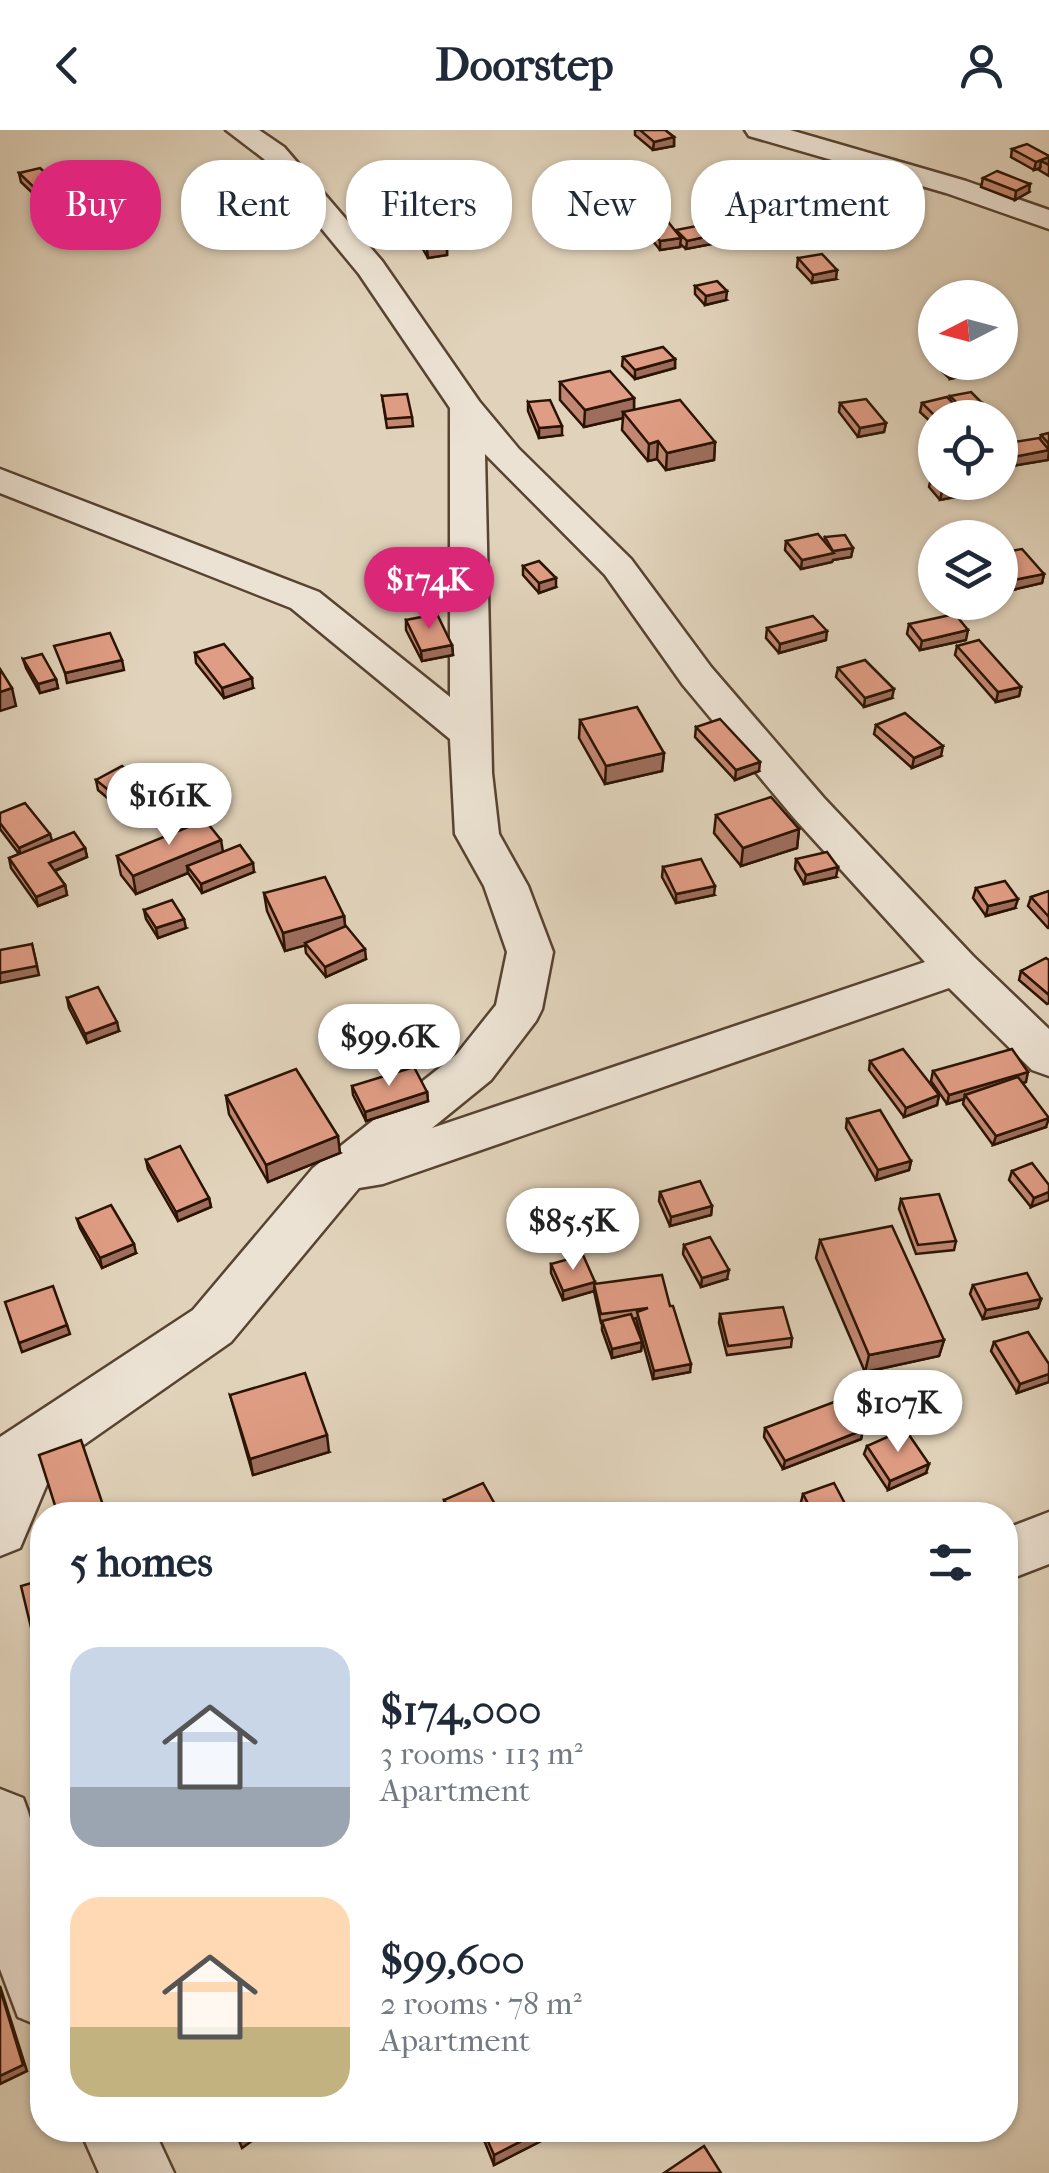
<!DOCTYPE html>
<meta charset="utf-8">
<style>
:root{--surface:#fff;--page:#f2f2f3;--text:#1f2937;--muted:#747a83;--accent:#db2777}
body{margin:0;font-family:"IM FELL French Canon",serif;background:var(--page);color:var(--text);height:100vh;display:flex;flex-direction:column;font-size:38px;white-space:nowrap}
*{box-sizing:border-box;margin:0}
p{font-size:32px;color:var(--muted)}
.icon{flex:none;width:55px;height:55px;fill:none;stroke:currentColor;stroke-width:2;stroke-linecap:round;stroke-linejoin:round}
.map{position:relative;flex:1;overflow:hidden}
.drawer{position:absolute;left:30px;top:1372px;width:988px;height:640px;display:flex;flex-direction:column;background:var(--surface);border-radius:40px;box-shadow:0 2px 8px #0004}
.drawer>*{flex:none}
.banner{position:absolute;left:30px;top:30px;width:990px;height:90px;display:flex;gap:20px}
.needle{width:65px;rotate:264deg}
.buttons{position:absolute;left:918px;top:150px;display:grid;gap:20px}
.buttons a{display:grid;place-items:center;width:100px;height:100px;border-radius:50%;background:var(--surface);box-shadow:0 2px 8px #0004;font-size:50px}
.price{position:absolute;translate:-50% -85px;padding:0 22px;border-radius:35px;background:#fff;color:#222;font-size:32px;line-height:65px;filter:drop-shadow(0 2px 5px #0008)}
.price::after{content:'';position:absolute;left:50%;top:60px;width:30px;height:22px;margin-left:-15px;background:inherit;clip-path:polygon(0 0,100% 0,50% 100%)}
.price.selected{background:var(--accent);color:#fff}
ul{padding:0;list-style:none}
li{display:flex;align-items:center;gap:30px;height:250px;padding:0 40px}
li span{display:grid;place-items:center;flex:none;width:280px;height:200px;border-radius:30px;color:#555}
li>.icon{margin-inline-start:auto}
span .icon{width:120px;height:120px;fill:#fffc;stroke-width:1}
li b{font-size:42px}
h2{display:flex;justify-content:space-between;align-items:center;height:120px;padding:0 40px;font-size:42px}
.tag{padding:0 35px;border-radius:40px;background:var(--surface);box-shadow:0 2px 8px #0004;font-size:35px;line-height:90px}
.tag.selected{background:var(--accent);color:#fff}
header{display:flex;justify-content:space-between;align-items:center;height:130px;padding:0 40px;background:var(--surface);font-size:45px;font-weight:700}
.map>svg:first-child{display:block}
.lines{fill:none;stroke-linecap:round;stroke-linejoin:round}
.minor-casing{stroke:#584331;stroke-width:5}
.minor{fill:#ece2d3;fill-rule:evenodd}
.wall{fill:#c18772;stroke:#2b1303;stroke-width:2.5}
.shaded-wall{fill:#9d6e5d;stroke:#2b1303;stroke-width:2.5}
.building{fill:#e09d85;stroke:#2b1303;stroke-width:2.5}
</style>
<header><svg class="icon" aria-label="back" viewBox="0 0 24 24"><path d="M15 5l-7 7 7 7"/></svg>Doorstep<svg class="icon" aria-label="person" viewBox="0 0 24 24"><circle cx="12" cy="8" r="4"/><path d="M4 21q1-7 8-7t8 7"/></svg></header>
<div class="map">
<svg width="1049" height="2043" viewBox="0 0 1049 2043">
<rect width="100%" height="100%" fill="#e1d3bb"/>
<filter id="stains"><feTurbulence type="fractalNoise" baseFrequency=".002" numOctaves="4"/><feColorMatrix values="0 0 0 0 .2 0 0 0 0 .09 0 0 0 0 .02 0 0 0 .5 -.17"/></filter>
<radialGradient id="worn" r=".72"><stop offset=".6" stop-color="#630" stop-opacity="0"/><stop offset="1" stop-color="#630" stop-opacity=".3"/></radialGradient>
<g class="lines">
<g class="minor-casing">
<g id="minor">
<path d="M 226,0 L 259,0 L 284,17 L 382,131 L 479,271 L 519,319 L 631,429 L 711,537 L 824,668 L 973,826 L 1049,899 L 1049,946 L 1032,940 L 949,858 L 383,1054 L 359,1058 L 231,1212 L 55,1335 L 20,1418 L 0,1426 L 0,1307 L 193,1180 L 313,1038 L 457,924 L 496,875 L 507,822 L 484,756 L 455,704 L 450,609 L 291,478 L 0,363 L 0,339 L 319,462 L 450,567 L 450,278 L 359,144 L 264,29 ZM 485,324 L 605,445 L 683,555 L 794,688 L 925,832 L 432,998 L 491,950 L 536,891 L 542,879 L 553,822 L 528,756 L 499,704 L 492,643 Z"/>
<polygon points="745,0 790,0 966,51 1049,80 1049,99 946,63 749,6"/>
<polygon points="1049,1382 1049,1434 1005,1451 1005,1399"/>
<path d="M 0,1659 L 23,1668 C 49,1731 46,1829 42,1897 L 18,1887 L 0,1839 Z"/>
<polygon points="80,2000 154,2000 174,2043 99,2043"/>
</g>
</g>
<use href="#minor" class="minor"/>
</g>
<g class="wall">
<polygon points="635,0 665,0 674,7 674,16 653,20 635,5"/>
<polygon points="1012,19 1049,26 1049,46 1039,40 1040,38 1034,40 1011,27"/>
<polygon points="19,43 66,62 67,71 46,76 21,52"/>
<polygon points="983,48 1029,62 1015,70 981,57"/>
<polygon points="191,67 255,88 225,98 192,76"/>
<polygon points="697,73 726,86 753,93 752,102 734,107 719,96 720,88 706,91 697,82"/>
<polygon points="645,92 676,102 722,112 686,119 680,114 680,117 660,120 644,100"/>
<polygon points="420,105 447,116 447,125 428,128 420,114"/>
<polygon points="798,128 836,149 812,153 797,137"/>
<polygon points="695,156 726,170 705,175 695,164"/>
<polygon points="935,219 935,232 970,232 971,244 950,249 929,229 930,220"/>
<polygon points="623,227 675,229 675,238 635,249 622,236"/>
<polygon points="560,252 634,268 634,280 715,312 714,330 666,340 657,329 648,331 622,300 623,288 584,297 560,270"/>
<polygon points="382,266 412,287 413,296 387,298"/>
<polygon points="950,266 980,282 959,286 959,288 935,288 935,295 934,295 920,282 922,273 950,270"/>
<polygon points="528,272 562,305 539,308 528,281"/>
<polygon points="840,273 886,293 884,302 858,307 839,282"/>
<polygon points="1049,303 1048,330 1012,336 1001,323 1003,314 1040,309 1041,305"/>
<polygon points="931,348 976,363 940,370 929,357"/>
<polygon points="825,407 853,418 851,427 833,430 832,432 801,439 785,420 786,411 824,411"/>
<polygon points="1000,423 1044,444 1042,453 1012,460 1000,445"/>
<polygon points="523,436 556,457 539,463 523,445"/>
<polygon points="406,490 452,515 453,525 422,531 406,500"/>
<polygon points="909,494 966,510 920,520 907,504"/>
<polygon points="767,498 826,510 779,523 766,508"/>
<polygon points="957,516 1021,557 1019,566 996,572 955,525"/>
<polygon points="195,523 253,558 224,568 196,533"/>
<polygon points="23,529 56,549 58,558 40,563 26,538"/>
<polygon points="838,538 892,568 864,577 836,547"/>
<polygon points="580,590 664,623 662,641 605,654 579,608"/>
<polygon points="876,595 941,626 912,638 874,604"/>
<polygon points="696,597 759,641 735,650 695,607"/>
<polygon points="96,650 154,670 128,685 98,660"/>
<polygon points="0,683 52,711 85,718 87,727 55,741 65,755 67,765 38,776 11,738 9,728 19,724 0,699"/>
<polygon points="716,685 799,699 797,718 741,736 714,703"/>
<polygon points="223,722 254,742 202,763 188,743 136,764 121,745 117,726"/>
<polygon points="796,729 836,747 804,754 795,739"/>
<polygon points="663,737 714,765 676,773 662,747"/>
<polygon points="976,758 1015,778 986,786 973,768"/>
<polygon points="1049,761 1049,798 1048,798 1028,776 1031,767"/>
<polygon points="264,763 344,786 345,796 366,829 326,847 306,823 305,815 285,821 267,781"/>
<polygon points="144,780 186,798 158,808 146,789"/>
<polygon points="1049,830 1049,873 1047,874 1019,850 1021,841"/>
<polygon points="67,868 119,901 87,913 69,878"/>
<polygon points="870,931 939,965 937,975 904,987 869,940"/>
<polygon points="933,941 1026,952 1022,953 1046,997 993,1015 963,974 964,969 947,974 931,951"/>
<polygon points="352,956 427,962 428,971 366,991 353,965"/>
<polygon points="226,966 340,1023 268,1052 229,984"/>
<polygon points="847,989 911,1031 909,1040 876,1050 846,998"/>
<polygon points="146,1030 209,1068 211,1077 178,1091 148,1039"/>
<polygon points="1012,1041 1049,1055 1031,1077 1009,1050"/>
<polygon points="660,1062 712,1076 711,1085 670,1096 659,1071"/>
<polygon points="901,1069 956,1111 954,1120 916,1124 899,1079"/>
<polygon points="77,1089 136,1123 102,1138 80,1098"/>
<polygon points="820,1110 944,1210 939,1226 865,1242 816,1128"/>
<polygon points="684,1115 727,1149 701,1157 683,1124"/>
<polygon points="551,1134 595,1154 670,1176 690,1242 653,1249 636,1188 633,1189 642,1212 641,1221 612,1228 602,1200 602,1193 601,1193 594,1161 563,1170 551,1143"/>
<polygon points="973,1155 1041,1169 1038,1178 983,1189 970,1164"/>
<polygon points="720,1184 792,1208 791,1217 727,1225 719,1193"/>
<polygon points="994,1212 1049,1234 1049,1252 1017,1263 991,1221"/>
<polygon points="230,1265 329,1322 253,1345"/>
<polygon points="765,1298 863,1300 861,1309 783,1339 764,1307"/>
<polygon points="867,1316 926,1343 888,1360 864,1324"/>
<polygon points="803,1364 851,1385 808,1385 801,1372"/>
<polygon points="444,1370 501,1385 448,1385 445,1379"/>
<polygon points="480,2000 550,2000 549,2007 494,2035"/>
</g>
<g class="shaded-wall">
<polygon points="674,7 674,16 653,20 654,12"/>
<polygon points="1049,27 1049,35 1041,31 1040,38 1034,40 1036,32"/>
<polygon points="1030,54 1029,62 1015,70 1016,61"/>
<polygon points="66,62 67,71 46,76 44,67"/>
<polygon points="727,78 726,87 706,91 706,82"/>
<polygon points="254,79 255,88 225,98 224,89"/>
<polygon points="753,93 752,102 734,107 735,98"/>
<polygon points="723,103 722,112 686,119 687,111"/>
<polygon points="681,108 680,117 660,120 660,111"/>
<polygon points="447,116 447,125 428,128 427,119"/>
<polygon points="837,140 836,149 812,153 813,145"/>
<polygon points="727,161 726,170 705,175 706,166"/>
<polygon points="675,229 675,238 635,249 635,240"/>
<polygon points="973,235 971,244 950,249 952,240"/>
<polygon points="634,268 634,285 623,282 623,288 584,297 585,280"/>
<polygon points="982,273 980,282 960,286 961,277"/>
<polygon points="960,280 959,288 935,288 935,286"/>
<polygon points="886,293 884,302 858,307 860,298"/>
<polygon points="562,296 562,305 539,308 539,298"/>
<polygon points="658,311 657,329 648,331 649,314"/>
<polygon points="715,312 714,330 666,340 667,323"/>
<polygon points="1049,320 1048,330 1012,336 1014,327"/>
<polygon points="977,354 976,363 940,370 942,361"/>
<polygon points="853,418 851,427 833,430 832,432 801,439 802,430 833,423 833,421"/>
<polygon points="1044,444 1042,453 1012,460 1014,450"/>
<polygon points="556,448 556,457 539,463 539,453"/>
<polygon points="968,500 966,510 920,520 922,511"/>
<polygon points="827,501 826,510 779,523 780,514"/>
<polygon points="452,515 453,525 422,531 421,521"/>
<polygon points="122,530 124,540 67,553 65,543"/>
<polygon points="252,548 253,558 224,568 222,558"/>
<polygon points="56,549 58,558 40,563 38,554"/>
<polygon points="1021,557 1019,566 996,572 998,562"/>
<polygon points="12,558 16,576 0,581 0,562"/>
<polygon points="894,559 892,568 864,577 865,568"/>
<polygon points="943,616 941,626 912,638 914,628"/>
<polygon points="664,623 662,641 605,654 606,636"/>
<polygon points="760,632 759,641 735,650 736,640"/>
<polygon points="153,661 154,670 128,685 127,675"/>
<polygon points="799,699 797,718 741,736 743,718"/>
<polygon points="50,704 53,714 21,727 19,718"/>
<polygon points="221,710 224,728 187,736 188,743 136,764 133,746"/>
<polygon points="85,718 87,727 51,742 49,733"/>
<polygon points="253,733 254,742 202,763 201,754"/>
<polygon points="838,737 836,747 804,754 806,745"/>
<polygon points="65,755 67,765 38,776 36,767"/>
<polygon points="715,756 714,765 676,773 676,764"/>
<polygon points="1018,769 1015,778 986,786 988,776"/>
<polygon points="344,786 346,804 285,821 283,803"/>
<polygon points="184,789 186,798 158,808 156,798"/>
<polygon points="32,814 39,845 0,853 0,843"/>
<polygon points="365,819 366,829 326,847 325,837"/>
<polygon points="117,892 119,901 87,913 85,904"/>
<polygon points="1028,942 1026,952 968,968 965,965 964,969 947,974 949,965"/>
<polygon points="427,962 428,971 366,991 365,982"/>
<polygon points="939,965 937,975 904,987 906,978"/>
<polygon points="1049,988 1046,997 993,1015 996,1006"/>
<polygon points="338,1006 340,1023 268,1052 266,1035"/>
<polygon points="911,1031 909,1040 876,1050 878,1040"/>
<polygon points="1049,1062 1049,1070 1031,1077 1034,1068"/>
<polygon points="209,1068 211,1077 178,1091 176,1082"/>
<polygon points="712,1076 711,1085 670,1096 671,1087"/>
<polygon points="134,1114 136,1123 102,1138 100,1128"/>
<polygon points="729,1140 727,1149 701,1157 702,1148"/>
<polygon points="595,1152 594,1161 563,1170 563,1161"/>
<polygon points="1041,1169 1038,1178 983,1189 986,1180"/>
<polygon points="67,1195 70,1204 22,1222 19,1213"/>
<polygon points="944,1210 939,1226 865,1242 869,1225"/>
<polygon points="642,1212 641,1221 612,1228 612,1219"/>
<polygon points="691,1234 690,1242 653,1249 654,1241"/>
<polygon points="1049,1244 1049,1252 1017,1263 1020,1254"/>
<polygon points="863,1300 861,1309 783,1339 785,1331"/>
<polygon points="327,1305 329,1322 253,1345 250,1329"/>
<polygon points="929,1334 926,1343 888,1360 890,1351"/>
<polygon points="42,1516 42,1524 39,1526 36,1518"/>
<polygon points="0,1856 27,1941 0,1954"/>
<polygon points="249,2000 267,2000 242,2018 238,2008"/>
<polygon points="543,2000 550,2000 549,2007 494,2035 494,2025"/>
</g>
<g class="building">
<polygon points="640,0 665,0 674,7 654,12"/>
<polygon points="1027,14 1049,26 1049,27 1036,32 1012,19"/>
<polygon points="40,38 66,62 44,67 19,43"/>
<polygon points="997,41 1030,54 1016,61 983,48"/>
<polygon points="220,57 254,79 224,89 191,67"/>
<polygon points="718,69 727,78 706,82 697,73"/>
<polygon points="738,82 753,93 735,98 720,87"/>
<polygon points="665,88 681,108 660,111 645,92"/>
<polygon points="712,93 723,103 687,111 676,100"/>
<polygon points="439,102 447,116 427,119 420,105"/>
<polygon points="822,124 837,140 813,145 798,128"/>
<polygon points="717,151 727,161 706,166 695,156"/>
<polygon points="663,217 675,229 635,240 623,227"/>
<polygon points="944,232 970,232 973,235 952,240"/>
<polygon points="610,241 634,268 585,280 560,252"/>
<polygon points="971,262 982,273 961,277 950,266"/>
<polygon points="407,264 412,287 386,289 382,266"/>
<polygon points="947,267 960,280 935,286 922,273"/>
<polygon points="866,269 886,293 860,298 840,273"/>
<polygon points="550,270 562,296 539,298 528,272"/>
<polygon points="680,270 715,312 667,323 658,311 649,314 623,282"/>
<polygon points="1049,303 1049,314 1041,305"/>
<polygon points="1039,308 1049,320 1014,327 1003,314"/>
<polygon points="935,347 935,352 977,354 942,361 931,348"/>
<polygon points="818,404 834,423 802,430 786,411"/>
<polygon points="845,405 853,418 833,421 825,407"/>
<polygon points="1022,419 1044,444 1014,450 1000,434 1000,423"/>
<polygon points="539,431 556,448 539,453 523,436"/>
<polygon points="437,484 452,515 421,521 406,490"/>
<polygon points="955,484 968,500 922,511 909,494"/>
<polygon points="813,486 827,501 780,514 767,498"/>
<polygon points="110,503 122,530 65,543 54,516"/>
<polygon points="979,510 1021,557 998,562 957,516"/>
<polygon points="224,514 252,548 222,558 195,523"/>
<polygon points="42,524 56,549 38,554 23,529"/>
<polygon points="865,530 894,559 865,568 838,538"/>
<polygon points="0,539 12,558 0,562"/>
<polygon points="637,577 664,623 606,636 580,590"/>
<polygon points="905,583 943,616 914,628 876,595"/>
<polygon points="720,589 760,632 736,640 696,597"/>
<polygon points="122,636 153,661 127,675 96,650"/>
<polygon points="771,667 799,699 743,718 716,685"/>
<polygon points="25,673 50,704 19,718 0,693 0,683"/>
<polygon points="205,690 221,710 133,746 117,726"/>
<polygon points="74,702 85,718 49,733 65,755 36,767 9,728"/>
<polygon points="240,715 253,733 201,754 187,736"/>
<polygon points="827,722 838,737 806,745 796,729"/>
<polygon points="701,729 715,756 676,764 663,737"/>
<polygon points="325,747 344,786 283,803 264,763"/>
<polygon points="1005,751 1018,769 988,776 976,758"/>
<polygon points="1049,761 1049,787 1031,767"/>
<polygon points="172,770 184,789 156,798 144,780"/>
<polygon points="346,796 365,819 325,837 305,813"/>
<polygon points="32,814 37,836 0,843 0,820"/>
<polygon points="1046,828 1049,830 1049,865 1021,841"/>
<polygon points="98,857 117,892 85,904 67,868"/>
<polygon points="903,919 939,965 906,978 870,931"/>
<polygon points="1012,919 1028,942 949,965 933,941"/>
<polygon points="414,937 427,962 365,982 352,956"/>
<polygon points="296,939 338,1006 266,1035 226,966"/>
<polygon points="1018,947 1049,988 996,1006 965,965"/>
<polygon points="880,980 911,1031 878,1040 847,989"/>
<polygon points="180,1016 209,1068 176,1082 146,1030"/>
<polygon points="1032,1033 1049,1055 1049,1062 1034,1068 1012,1041"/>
<polygon points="700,1051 712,1076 671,1087 660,1062"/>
<polygon points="939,1064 956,1111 918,1115 901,1069"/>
<polygon points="111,1075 134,1114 100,1128 77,1089"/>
<polygon points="892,1096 944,1210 869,1225 820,1110"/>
<polygon points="710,1107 729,1140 702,1148 684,1115"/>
<polygon points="583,1125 595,1152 563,1161 551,1134"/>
<polygon points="1027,1143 1041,1169 986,1180 973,1155"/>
<polygon points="662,1145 670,1176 673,1176 691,1234 654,1241 637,1182 648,1178 601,1184 594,1154"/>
<polygon points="53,1156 67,1195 19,1213 5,1172"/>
<polygon points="783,1177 792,1208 728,1216 720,1184"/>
<polygon points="631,1184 642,1212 612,1219 602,1191"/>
<polygon points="1028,1202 1049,1234 1049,1244 1020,1254 994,1212"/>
<polygon points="305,1243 327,1305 250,1329 230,1265"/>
<polygon points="842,1269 863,1300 785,1331 765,1298"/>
<polygon points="905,1299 929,1334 890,1351 867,1316"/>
<polygon points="81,1310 106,1384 105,1385 58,1385 39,1325"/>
<polygon points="483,1353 501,1385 453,1385 444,1370"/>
<polygon points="834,1353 851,1385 814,1385 803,1364"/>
<polygon points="42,1450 42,1516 36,1518 21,1456"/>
<polygon points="0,1859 23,1935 0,1946"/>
<polygon points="234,2000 249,2000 238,2008"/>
<polygon points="483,2000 543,2000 494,2025"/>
<polygon points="704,2016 721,2043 664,2043"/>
</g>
<rect width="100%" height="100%" filter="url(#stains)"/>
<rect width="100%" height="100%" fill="url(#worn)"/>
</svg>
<div class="buttons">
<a><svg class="needle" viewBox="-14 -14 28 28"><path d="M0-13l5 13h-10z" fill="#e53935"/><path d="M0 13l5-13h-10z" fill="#747a83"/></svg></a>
<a><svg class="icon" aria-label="locate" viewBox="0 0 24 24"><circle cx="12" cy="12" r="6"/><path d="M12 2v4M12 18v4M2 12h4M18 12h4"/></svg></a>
<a><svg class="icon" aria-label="layers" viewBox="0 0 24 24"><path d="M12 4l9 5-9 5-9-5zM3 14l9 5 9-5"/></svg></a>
</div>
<b class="price selected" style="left:429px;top:502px">$174K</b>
<b class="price" style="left:169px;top:718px">$161K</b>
<b class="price" style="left:389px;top:959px">$99.6K</b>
<b class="price" style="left:573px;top:1143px">$85.5K</b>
<b class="price" style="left:898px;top:1325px">$107K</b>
<div class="banner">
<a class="tag selected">Buy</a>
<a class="tag">Rent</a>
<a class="tag">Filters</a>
<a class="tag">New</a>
<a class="tag">Apartment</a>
</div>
<section class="drawer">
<h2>5 homes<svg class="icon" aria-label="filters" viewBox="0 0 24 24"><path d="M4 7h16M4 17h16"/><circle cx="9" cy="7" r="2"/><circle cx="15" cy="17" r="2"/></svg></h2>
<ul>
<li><span style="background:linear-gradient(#c9d6e8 70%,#9aa5b1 0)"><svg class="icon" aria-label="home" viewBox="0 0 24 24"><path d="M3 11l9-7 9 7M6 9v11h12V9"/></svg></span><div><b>$174,000</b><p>3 rooms · 113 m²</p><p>Apartment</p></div></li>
<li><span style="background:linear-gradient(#ffd9b3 65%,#c2b280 0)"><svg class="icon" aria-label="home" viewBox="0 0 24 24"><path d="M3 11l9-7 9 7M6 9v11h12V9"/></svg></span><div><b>$99,600</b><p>2 rooms · 78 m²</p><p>Apartment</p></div></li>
</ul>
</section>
</div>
